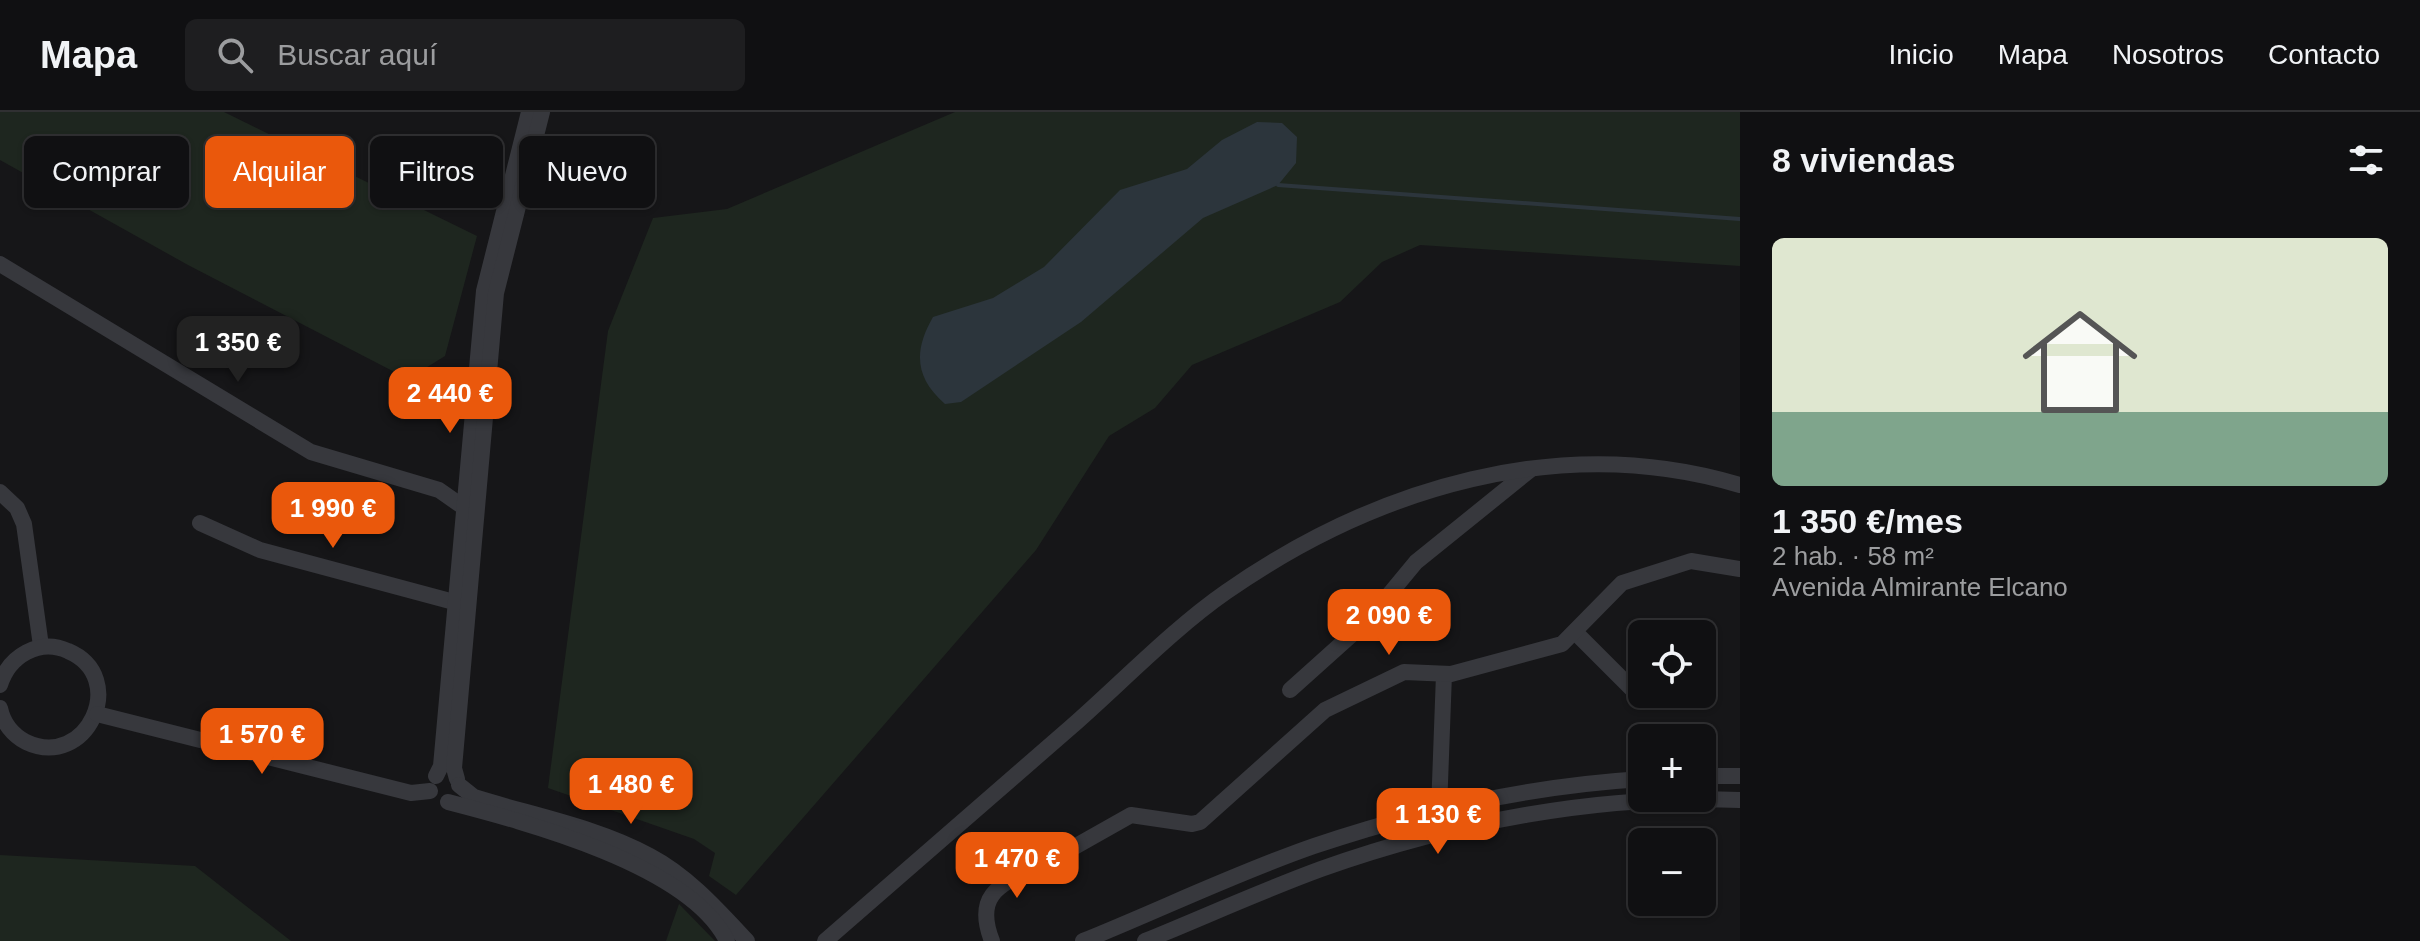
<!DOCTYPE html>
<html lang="es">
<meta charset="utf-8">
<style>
:root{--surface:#101012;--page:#1e1e20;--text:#f1f3f6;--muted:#9c9d9f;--line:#303032;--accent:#ea580c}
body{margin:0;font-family:Arial,sans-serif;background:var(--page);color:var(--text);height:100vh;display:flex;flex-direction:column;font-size:30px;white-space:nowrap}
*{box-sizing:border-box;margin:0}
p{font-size:26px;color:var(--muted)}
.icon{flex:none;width:44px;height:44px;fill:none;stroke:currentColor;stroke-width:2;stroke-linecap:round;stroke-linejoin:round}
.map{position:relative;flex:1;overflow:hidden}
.details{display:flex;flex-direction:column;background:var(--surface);width:680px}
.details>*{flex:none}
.top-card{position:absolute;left:24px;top:24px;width:760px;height:72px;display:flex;gap:16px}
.buttons{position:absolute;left:1628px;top:508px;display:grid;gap:16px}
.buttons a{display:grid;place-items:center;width:88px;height:88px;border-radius:12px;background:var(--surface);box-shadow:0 2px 6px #0004,0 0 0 2px var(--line);font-size:40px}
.price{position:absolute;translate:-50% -68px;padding:0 18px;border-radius:16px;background:var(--accent);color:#fff;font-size:26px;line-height:52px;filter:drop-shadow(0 2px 4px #0008)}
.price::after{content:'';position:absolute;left:50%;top:48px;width:24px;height:18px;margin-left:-12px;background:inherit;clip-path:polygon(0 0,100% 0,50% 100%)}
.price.on{background:#222;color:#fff}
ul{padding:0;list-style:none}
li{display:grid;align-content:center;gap:16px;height:424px;padding:0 32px}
li span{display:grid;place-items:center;height:248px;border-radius:12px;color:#555}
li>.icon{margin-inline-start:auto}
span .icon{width:144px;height:144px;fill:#fffc;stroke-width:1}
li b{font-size:34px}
h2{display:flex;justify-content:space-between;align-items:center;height:96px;padding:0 32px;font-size:34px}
.chip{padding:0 28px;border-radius:12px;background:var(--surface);box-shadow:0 2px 6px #0004,0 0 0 2px var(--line);font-size:28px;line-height:72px}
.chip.on{background:var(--accent);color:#fff}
header{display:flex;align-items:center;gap:48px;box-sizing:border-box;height:112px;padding:0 40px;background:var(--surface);border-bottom:2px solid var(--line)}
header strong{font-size:38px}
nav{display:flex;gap:44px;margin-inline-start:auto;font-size:28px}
.search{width:560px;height:72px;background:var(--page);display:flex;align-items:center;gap:20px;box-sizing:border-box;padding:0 28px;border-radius:12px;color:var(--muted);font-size:30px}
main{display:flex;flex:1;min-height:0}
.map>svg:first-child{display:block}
.green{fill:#1e261f}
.water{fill:#2c353c}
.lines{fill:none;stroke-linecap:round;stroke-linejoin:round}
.stream{stroke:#2c353c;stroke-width:4}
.minor-tunnel{stroke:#333438;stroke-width:16;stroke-dasharray:16 8;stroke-linecap:butt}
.minor{stroke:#37383d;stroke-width:16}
</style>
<header>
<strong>Mapa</strong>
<div class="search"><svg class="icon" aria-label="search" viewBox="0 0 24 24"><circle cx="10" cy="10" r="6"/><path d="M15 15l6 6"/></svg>Buscar aquí</div>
<nav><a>Inicio</a><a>Mapa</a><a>Nosotros</a><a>Contacto</a></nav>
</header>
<main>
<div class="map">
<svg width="1740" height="829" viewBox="0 0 1740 829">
<rect width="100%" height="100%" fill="#161618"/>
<g class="green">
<polygon points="0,0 224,0 477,124 445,244 408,267 188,153 0,48"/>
<polygon points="955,0 1740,0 1740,154 1420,133 1382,150 1340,190 1192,253 1155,296 1109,324 1036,438 736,783 709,764 715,741 694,727 548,676 608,219 653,106 727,97"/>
<polygon points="0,743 195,754 291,829 0,829"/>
<polygon points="679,792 715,829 666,829"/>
</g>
<path class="water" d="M 1257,10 L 1282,11 L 1297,25 L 1296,51 L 1278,73 L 1203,106 L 1081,210 L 961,290 L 945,292 C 914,265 914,238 933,205 L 993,186 L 1044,155 L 1120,78 L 1187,57 L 1222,28 Z"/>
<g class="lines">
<polyline class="stream" points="1278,73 1740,107"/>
<polyline class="minor-tunnel" points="1044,751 1069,738"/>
<g class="minor">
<polyline points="0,152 311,340 439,378 469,399"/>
<polyline points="0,380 17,396 24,412 41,534"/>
<polyline points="200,411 260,438 465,493"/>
<polyline points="1575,520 1635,580 1642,581"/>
<polyline points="1702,554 1709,549"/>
<polyline points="1444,562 1439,698 1445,721"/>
<path d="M 0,573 C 9,544 39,526 68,539 C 130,565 87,659 26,630 C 13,623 3,611 0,596"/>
<polyline points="1290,578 1368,508 1416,450 1530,358"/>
<polyline points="97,602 411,681 430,679"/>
<polyline points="436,664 441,654 484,179 529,0"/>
<polyline points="1702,664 1740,664"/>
<polyline points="457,667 454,656 496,181 542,0"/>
<path d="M 459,673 L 474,685 C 531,703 597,715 650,744 C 688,764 718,798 747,829"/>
<path d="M 448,690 C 525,710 690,753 727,829"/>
<polyline points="1069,738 1131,703 1192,712 1200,710 1325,598 1404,560 1451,562 1562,532 1622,471 1691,449 1740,457"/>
<path d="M 825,829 C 907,758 989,686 1071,615 C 1119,573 1174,516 1226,480 C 1375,376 1561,319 1740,373"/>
<path d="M 992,829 C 972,778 1006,771 1044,751"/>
<path d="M 1083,829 C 1160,798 1236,761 1314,734 C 1420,698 1531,674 1642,667"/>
<path d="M 1145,829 C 1204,805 1261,779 1321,757 C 1453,710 1600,682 1740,688"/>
</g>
</g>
</svg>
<div class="buttons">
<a><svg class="icon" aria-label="locate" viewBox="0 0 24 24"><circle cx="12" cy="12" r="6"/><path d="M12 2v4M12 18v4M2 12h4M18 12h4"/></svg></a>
<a>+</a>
<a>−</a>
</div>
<b class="price on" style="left:238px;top:272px">1 350 €</b>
<b class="price" style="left:450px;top:323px">2 440 €</b>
<b class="price" style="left:333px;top:438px">1 990 €</b>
<b class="price" style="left:1389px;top:545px">2 090 €</b>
<b class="price" style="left:262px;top:664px">1 570 €</b>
<b class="price" style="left:631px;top:714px">1 480 €</b>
<b class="price" style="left:1438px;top:744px">1 130 €</b>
<b class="price" style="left:1017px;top:788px">1 470 €</b>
<div class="top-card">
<a class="chip">Comprar</a>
<a class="chip on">Alquilar</a>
<a class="chip">Filtros</a>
<a class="chip">Nuevo</a>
</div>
</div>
<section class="details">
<h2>8 viviendas<svg class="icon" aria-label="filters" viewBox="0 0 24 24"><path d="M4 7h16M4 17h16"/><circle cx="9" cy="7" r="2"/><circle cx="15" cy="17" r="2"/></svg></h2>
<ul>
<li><span style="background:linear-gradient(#dfe7d0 70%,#7fa58c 0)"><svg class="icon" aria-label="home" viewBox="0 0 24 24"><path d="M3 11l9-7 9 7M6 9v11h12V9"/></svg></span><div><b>1 350 €/mes</b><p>2 hab. · 58 m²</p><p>Avenida Almirante Elcano</p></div></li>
</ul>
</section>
</main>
